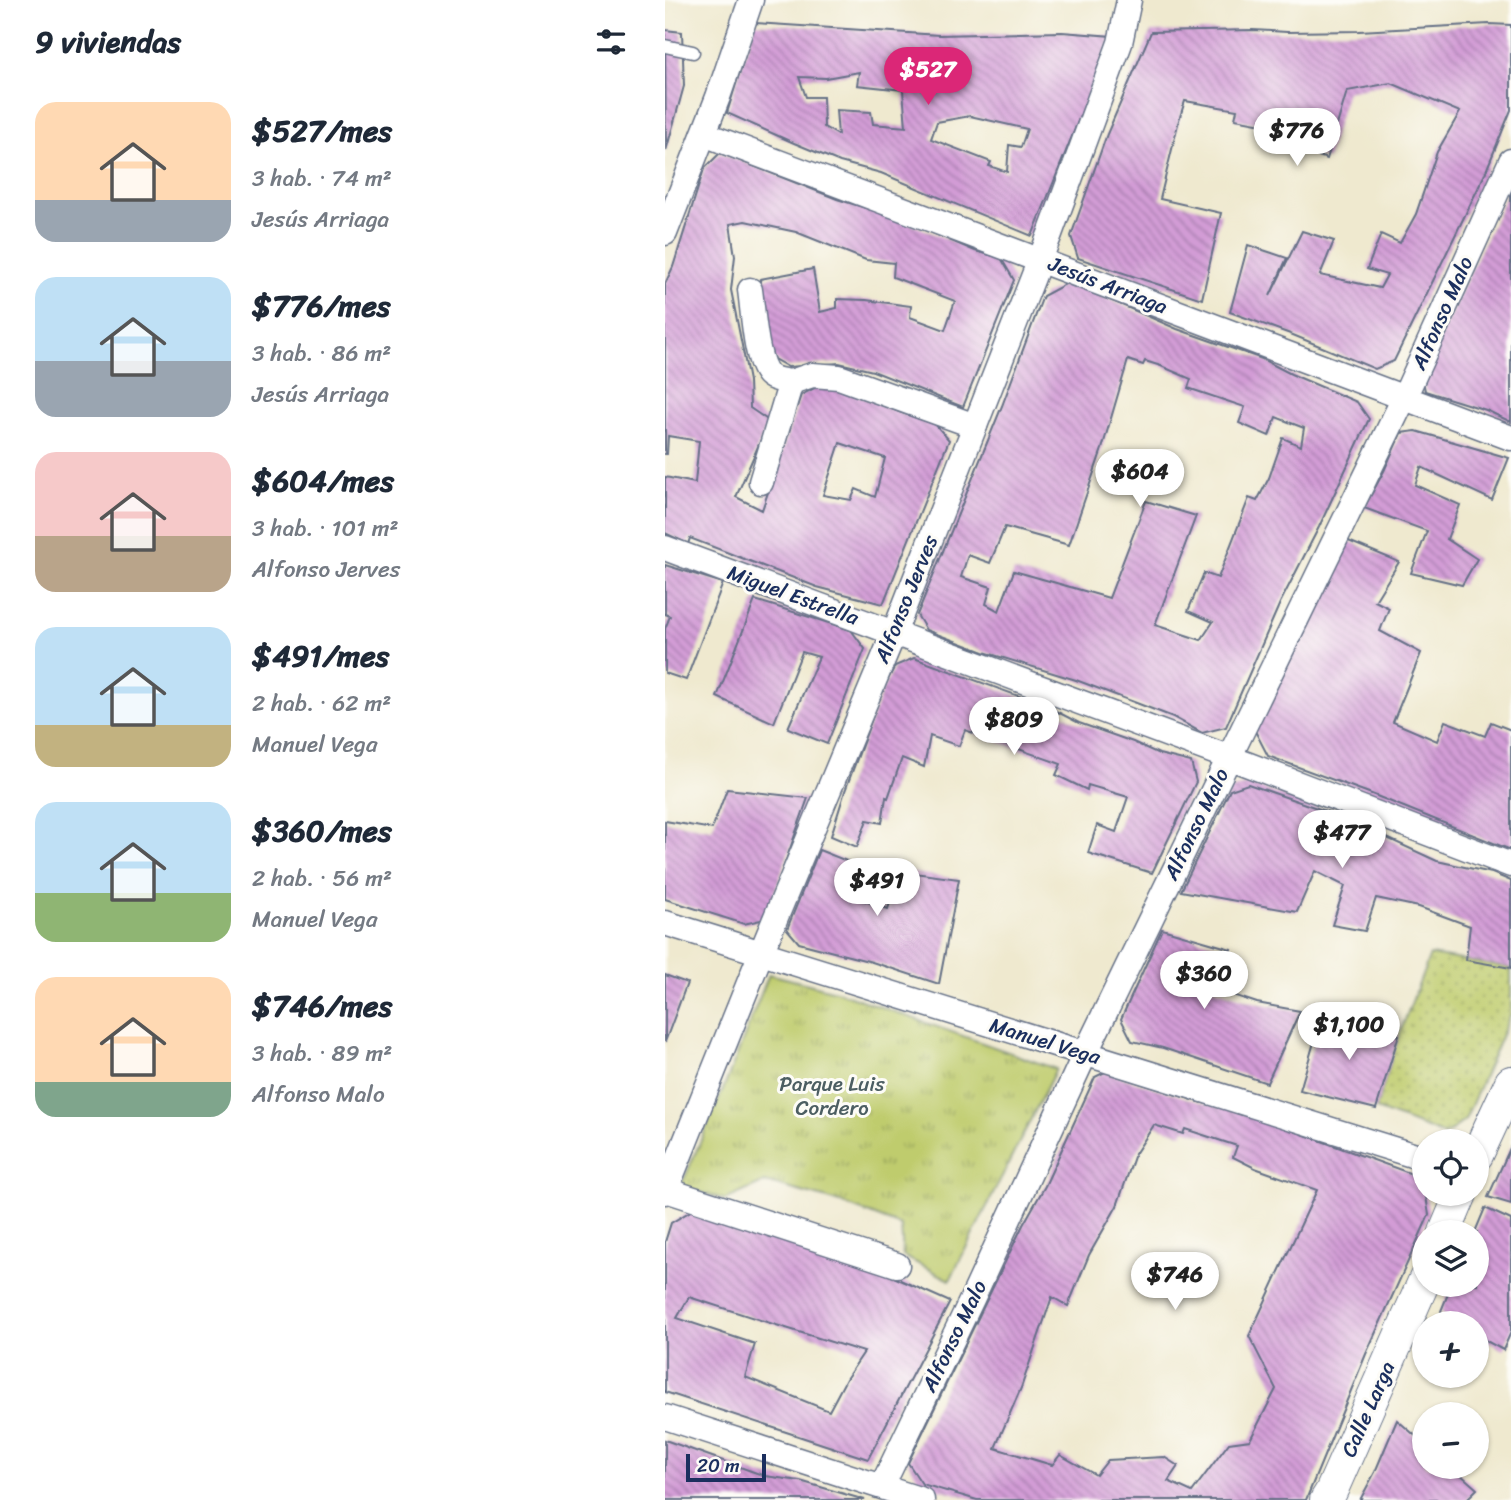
<!DOCTYPE html>
<html lang="es">
<meta charset="utf-8">
<style>
:root{--surface:#fff;--page:#f2f2f3;--text:#1f2937;--muted:#747a83;--accent:#db2777}
body{margin:0;font-family:Sriracha,sans-serif;background:var(--page);color:var(--text);height:100vh;display:flex;flex-direction:column;font-size:26px;white-space:nowrap}
*{box-sizing:border-box;margin:0}
p{font-size:23px;color:var(--muted)}
.icon{flex:none;width:38px;height:38px;fill:none;stroke:currentColor;stroke-width:2;stroke-linecap:round;stroke-linejoin:round}
.map{position:relative;flex:1;overflow:hidden}
.side{display:flex;flex-direction:column;background:var(--surface);width:665px}
.side>*{flex:none}
.tools{position:absolute;left:747px;top:1129px;display:grid;gap:14px}
.tools a{display:grid;place-items:center;width:77px;height:77px;border-radius:50%;background:var(--surface);box-shadow:0 2px 5px #0004;font-size:35px}
.scale{position:absolute;left:21px;bottom:18px;width:80px;box-sizing:border-box;padding-left:7px;border:4px solid #1b2f5e;border-top:0;font-size:19px;line-height:24px;white-space:nowrap;color:#1b2f5e;-webkit-text-stroke:5px #fdfcf7;paint-order:stroke}
.price{position:absolute;translate:-50% -60px;padding:0 16px;border-radius:24px;background:#fff;color:#222;font-size:23px;line-height:46px;filter:drop-shadow(0 2px 4px #0008)}
.price::after{content:'';position:absolute;left:50%;top:42px;width:21px;height:16px;margin-left:-10px;background:inherit;clip-path:polygon(0 0,100% 0,50% 100%)}
.price.active{background:var(--accent);color:#fff}
ul{padding:0;list-style:none}
li{display:flex;align-items:center;gap:21px;height:175px;padding:0 35px}
li span{display:grid;place-items:center;flex:none;width:196px;height:140px;border-radius:21px;color:#555}
li>.icon{margin-inline-start:auto}
span .icon{width:84px;height:84px;fill:#fffc;stroke-width:1}
li b{font-size:30px}
h2{display:flex;justify-content:space-between;align-items:center;height:84px;padding:0 35px;font-size:30px}
main{display:flex;flex:1;min-height:0}
.map>svg:first-child{display:block}
.grass{fill:url(#grass-dots);stroke:#6d7e66;stroke-width:2}
.park{fill:url(#park-tufts);stroke:#6d7e66;stroke-width:2}
.building{fill:url(#building-back-hatch);fill-rule:evenodd}
.lines{fill:none;stroke-linecap:round;stroke-linejoin:round}
.service-casing{stroke:#657086;stroke-width:15}
.minor-casing{stroke:#657086;stroke-width:27}
.tertiary-casing{stroke:#657086;stroke-width:34}
.service{stroke:#fff;stroke-width:12}
.minor{stroke:#fff;stroke-width:24}
.tertiary{stroke:#fff;stroke-width:32}
.labels{text-anchor:middle;stroke-width:6;stroke-linejoin:round;paint-order:stroke}
.street-label{font-size:21px;fill:#1b2f5e;stroke:#fdfcf7}
.park-label{font-size:21px;fill:#4c5e62;stroke:#fdfcf7}
</style>
<main>
<section class="side">
<h2>9 viviendas<svg class="icon" aria-label="filters" viewBox="0 0 24 24"><path d="M4 7h16M4 17h16"/><circle cx="9" cy="7" r="2"/><circle cx="15" cy="17" r="2"/></svg></h2>
<ul>
<li><span style="background:linear-gradient(#ffd9b3 70%,#9aa5b1 0)"><svg class="icon" aria-label="home" viewBox="0 0 24 24"><path d="M3 11l9-7 9 7M6 9v11h12V9"/></svg></span><div><b>$527/mes</b><p>3 hab. · 74 m²</p><p>Jesús Arriaga</p></div></li>
<li><span style="background:linear-gradient(#bfe0f5 60%,#9aa5b1 0)"><svg class="icon" aria-label="home" viewBox="0 0 24 24"><path d="M3 11l9-7 9 7M6 9v11h12V9"/></svg></span><div><b>$776/mes</b><p>3 hab. · 86 m²</p><p>Jesús Arriaga</p></div></li>
<li><span style="background:linear-gradient(#f6c9c9 60%,#b9a48a 0)"><svg class="icon" aria-label="home" viewBox="0 0 24 24"><path d="M3 11l9-7 9 7M6 9v11h12V9"/></svg></span><div><b>$604/mes</b><p>3 hab. · 101 m²</p><p>Alfonso Jerves</p></div></li>
<li><span style="background:linear-gradient(#bfe0f5 70%,#c2b280 0)"><svg class="icon" aria-label="home" viewBox="0 0 24 24"><path d="M3 11l9-7 9 7M6 9v11h12V9"/></svg></span><div><b>$491/mes</b><p>2 hab. · 62 m²</p><p>Manuel Vega</p></div></li>
<li><span style="background:linear-gradient(#bfe0f5 65%,#8fb573 0)"><svg class="icon" aria-label="home" viewBox="0 0 24 24"><path d="M3 11l9-7 9 7M6 9v11h12V9"/></svg></span><div><b>$360/mes</b><p>2 hab. · 56 m²</p><p>Manuel Vega</p></div></li>
<li><span style="background:linear-gradient(#ffd9b3 75%,#7fa58c 0)"><svg class="icon" aria-label="home" viewBox="0 0 24 24"><path d="M3 11l9-7 9 7M6 9v11h12V9"/></svg></span><div><b>$746/mes</b><p>3 hab. · 89 m²</p><p>Alfonso Malo</p></div></li>
</ul>
</section>
<div class="map">
<svg width="846" height="1500" viewBox="0 0 846 1500">
<defs>
<pattern id="grass-dots" width="8" height="8" patternUnits="userSpaceOnUse" patternTransform="scale(1.75)"><rect width="8" height="8" fill="#bfcc6d"/><path d="M2 2h.1M6 6h.1" fill="none" stroke="#9aa65d" stroke-width="1.8" stroke-linecap="round"/></pattern>
<pattern id="park-tufts" width="24" height="20" patternUnits="userSpaceOnUse" patternTransform="scale(1.75)"><rect width="24" height="20" fill="#bfcc6d"/><path d="M3 7l-1-3M5 7V3M7 7l1-3M15 17l-1-3M17 17v-4M19 17l1-3" fill="none" stroke="#9aa65d"/></pattern>
<pattern id="building-back-hatch" width="6" height="6" patternUnits="userSpaceOnUse" patternTransform="scale(1.75)"><rect width="6" height="6" fill="#d39cd6"/><path d="M-1 5l2 2M0 0l6 6M5-1l2 2" fill="none" stroke="#aa80b1"/></pattern>
</defs>
<rect width="100%" height="100%" fill="#fdfcf7"/>
<filter id="ink" filterUnits="userSpaceOnUse"><feTurbulence type="fractalNoise" baseFrequency=".0143" numOctaves="2"/><feDisplacementMap in="SourceGraphic" scale="14" xChannelSelector="R" yChannelSelector="G"/><feConvolveMatrix kernelMatrix="1 2 1 2 8 2 1 2 1" color-interpolation-filters="sRGB"/></filter>
<filter id="wash" filterUnits="userSpaceOnUse"><feTurbulence type="fractalNoise" baseFrequency=".00686" numOctaves="4" result="noise"/><feDisplacementMap in="SourceGraphic" scale="28" xChannelSelector="R" yChannelSelector="G"/><feGaussianBlur stdDeviation="1.57" result="paint"/><feColorMatrix in="noise" values="0 0 0 0 0 0 0 0 0 0 0 0 0 0 0 0 0 1.4 0 .05"/><feComposite in="paint" operator="in"/></filter>
<g filter="url(#wash)">
<rect width="100%" height="100%" fill="#efe9cf"/>
<polygon class="grass" points="765,955 846,968 846,1014 800,1120 780,1135 711,1109 734,1035"/>
<polygon class="park" points="104,974 171,991 391,1069 285,1280 238,1256 236,1226 174,1202 100,1182 60,1200 16,1186 60,1085"/>
<g id="blocks">
<g class="building">
<path d="M 90,23 L 274,35 L 397,32 L 447,36 L 367,236 L 216,173 L 175,162 L 129,143 L 62,113 ZM 194,72 L 192,85 L 238,90 L 241,127 L 208,124 L 206,112 L 171,110 L 173,135 L 159,127 L 158,97 L 141,97 L 134,77 L 161,78 ZM 305,116 L 362,129 L 356,147 L 344,145 L 342,172 L 324,166 L 326,162 L 266,139 L 272,122 Z"/>
<polygon points="824,24 846,25 846,110 819,176 729,361 710,369 628,335 565,312 583,245 622,258 605,296 637,231 669,241 655,275 715,288 722,275 702,269 716,234 735,243 751,214 772,152 795,112 726,83 682,91 662,159 606,139 603,125 570,119 572,110 520,101 514,120 495,199 556,213 537,299 413,258 406,236 442,134 486,32 588,30 622,32 694,31"/>
<polygon points="0,30 17,32 19,86 1,151"/>
<path d="M 55,153 L 172,199 L 232,218 L 310,251 L 336,258 L 349,280 L 298,407 L 208,371 L 174,363 L 123,367 L 109,359 L 102,340 L 95,279 L 148,269 L 155,312 L 172,308 L 172,299 L 201,300 L 246,306 L 245,317 L 280,330 L 290,301 L 228,277 L 229,263 L 201,260 L 131,232 L 80,221 L 65,224 L 70,256 L 66,290 L 84,381 L 85,408 L 104,421 L 71,497 L 97,510 L 136,395 L 161,382 L 234,412 L 270,424 L 284,440 L 218,604 L 152,587 L 25,538 L 23,544 L 0,533 L 0,477 L 30,483 L 34,441 L 3,436 L 2,454 L 0,454 L 0,284 L 8,267 L 39,169 ZM 175,443 L 220,458 L 210,497 L 191,489 L 186,500 L 158,495 Z"/>
<polygon points="846,185 846,422 821,410 760,391 757,376"/>
<path d="M 404,282 L 512,329 L 597,359 L 626,374 L 692,402 L 704,419 L 654,527 L 615,603 L 561,727 L 537,733 L 508,717 L 411,680 L 319,652 L 261,630 L 252,615 L 337,406 L 378,296 ZM 463,360 L 478,365 L 480,361 L 496,366 L 526,379 L 523,388 L 580,407 L 574,423 L 604,436 L 611,417 L 639,428 L 636,446 L 618,438 L 604,478 L 592,501 L 584,498 L 553,578 L 539,573 L 523,611 L 548,622 L 536,640 L 490,625 L 531,516 L 481,501 L 444,598 L 349,571 L 334,611 L 321,604 L 326,587 L 296,577 L 303,555 L 325,563 L 340,527 L 404,545 L 437,449 Z"/>
<polygon points="751,431 844,458 827,500 756,467 750,485 795,505 782,539 812,559 797,585 746,573 762,531 699,508 719,471 736,433"/>
<polygon points="681,540 734,562 710,601 724,608 715,631 756,653 728,722 772,741 780,721 820,736 826,722 846,730 846,850 704,793 603,756 589,729"/>
<polygon points="0,565 58,583 21,680 0,673 0,629 5,616 0,614"/>
<polygon points="90,600 186,630 200,649 162,744 123,728 154,657 137,652 109,723 52,697"/>
<polygon points="249,658 381,706 414,723 468,742 494,754 526,762 531,782 487,873 423,853 432,825 451,832 463,797 423,785 422,790 391,775 396,764 300,730 294,746 265,736 259,767 237,758 223,798 221,797 217,823 202,820 192,847 166,836 180,791 218,689 230,666"/>
<polygon points="583,784 672,815 772,861 827,873 846,881 846,968 801,960 805,926 754,907 711,898 700,931 667,925 680,886 650,871 632,912 516,891 565,790"/>
<polygon points="62,789 143,798 100,919 79,924 0,899 0,821 47,829"/>
<polygon points="154,850 197,867 189,897 223,909 235,871 294,879 274,984 207,962 134,943 122,929"/>
<polygon points="497,929 566,949 558,980 527,969 520,979 592,1003 635,1011 602,1083 498,1048 467,1041 456,1019"/>
<polygon points="0,975 22,983 0,1042"/>
<polygon points="657,1015 734,1035 711,1109 635,1090"/>
<path d="M 440,1072 L 531,1101 L 585,1115 L 758,1178 L 764,1215 L 701,1354 L 641,1500 L 312,1500 L 257,1484 L 243,1463 L 358,1225 L 380,1186 L 430,1077 ZM 489,1125 L 518,1134 L 520,1129 L 572,1146 L 568,1157 L 590,1168 L 652,1190 L 584,1336 L 611,1389 L 585,1440 L 564,1443 L 527,1492 L 503,1481 L 513,1466 L 499,1457 L 443,1460 L 431,1475 L 395,1455 L 387,1465 L 330,1448 L 356,1388 L 387,1297 L 403,1306 L 424,1255 L 452,1206 L 470,1154 Z"/>
<polygon points="846,1146 846,1204 823,1197"/>
<polygon points="820,1208 846,1220 846,1332 838,1350 812,1336 812,1323 786,1323 781,1320 776,1311 787,1284 812,1284 812,1232 810,1232"/>
<path d="M 29,1209 L 224,1275 L 285,1302 L 203,1459 L 0,1392 L 0,1242 L 6,1223 ZM 24,1297 L 108,1324 L 199,1352 L 181,1379 L 164,1411 L 80,1377 L 90,1344 L 12,1318 Z"/>
<polygon points="732,1420 760,1444 760,1466 786,1466 812,1489 801,1500 695,1500 710,1472"/>
<polygon points="0,1440 100,1476 135,1481 200,1500 0,1500"/>
</g>
</g>
</g>
<g filter="url(#ink)">
<use href="#blocks" fill-opacity="0" stroke="#657086" stroke-width="2"/>
<g class="lines">
<g class="service-casing">
<polyline id="service" points="0,46 28,52"/>
</g>
<g class="minor-casing">
<g id="minor">
<polyline points="39,134 846,438"/>
<polyline points="0,233 53,97 86,0"/>
<path d="M 85,290 C 88,309 90,364 105,376 C 110,380 120,381 126,382"/>
<polyline points="126,382 147,375 174,377 310,426"/>
<polyline points="96,482 126,382"/>
<polyline points="0,548 584,765 846,865"/>
<polyline points="0,923 760,1159"/>
<polyline points="1,1190 232,1265"/>
<polyline points="0,1192 96,953 229,633 385,234 455,43 464,0"/>
<polyline points="0,1417 257,1500"/>
<polyline points="217,1486 307,1299 420,1054 739,398 846,161"/>
</g>
</g>
<g class="tertiary-casing">
<g id="tertiary">
<polyline points="812,1155 846,1082"/>
<polyline points="780,1232 796,1194"/>
<polyline points="661,1500 666,1492 760,1279"/>
</g>
</g>
<use href="#service" class="service"/>
<use href="#minor" class="minor"/>
<use href="#tertiary" class="tertiary"/>
</g>
</g>
<g class="labels">
<g class="street-label">
<text transform="translate(443 285) rotate(21)" y="7">Jesús Arriaga</text>
<text transform="translate(777 313) rotate(-66)" y="7">Alfonso Malo</text>
<text transform="translate(128 595) rotate(20)" y="7">Miguel Estrella</text>
<text transform="translate(241 599) rotate(-68)" y="7">Alfonso Jerves</text>
<text transform="translate(531 824) rotate(-64)" y="7">Alfonso Malo</text>
<text transform="translate(380 1041) rotate(17)" y="7">Manuel Vega</text>
<text transform="translate(289 1336) rotate(-64)" y="7">Alfonso Malo</text>
<text transform="translate(703 1409) rotate(-66)" y="7">Calle Larga</text>
</g>
<g class="park-label">
<text x="167" y="1091">Parque Luis<tspan x="167" dy="24">Cordero</tspan></text>
</g>
</g>
</svg>
<div class="tools">
<a><svg class="icon" aria-label="locate" viewBox="0 0 24 24"><circle cx="12" cy="12" r="6"/><path d="M12 2v4M12 18v4M2 12h4M18 12h4"/></svg></a>
<a><svg class="icon" aria-label="layers" viewBox="0 0 24 24"><path d="M12 4l9 5-9 5-9-5zM3 14l9 5 9-5"/></svg></a>
<a>+</a>
<a>−</a>
</div>
<div class="scale">20 m</div>
<b class="price active" style="left:263px;top:107px">$527</b>
<b class="price" style="left:632px;top:168px">$776</b>
<b class="price" style="left:475px;top:509px">$604</b>
<b class="price" style="left:349px;top:757px">$809</b>
<b class="price" style="left:677px;top:870px">$477</b>
<b class="price" style="left:212px;top:918px">$491</b>
<b class="price" style="left:539px;top:1011px">$360</b>
<b class="price" style="left:684px;top:1062px">$1,100</b>
<b class="price" style="left:510px;top:1312px">$746</b>
</div>
</main>
